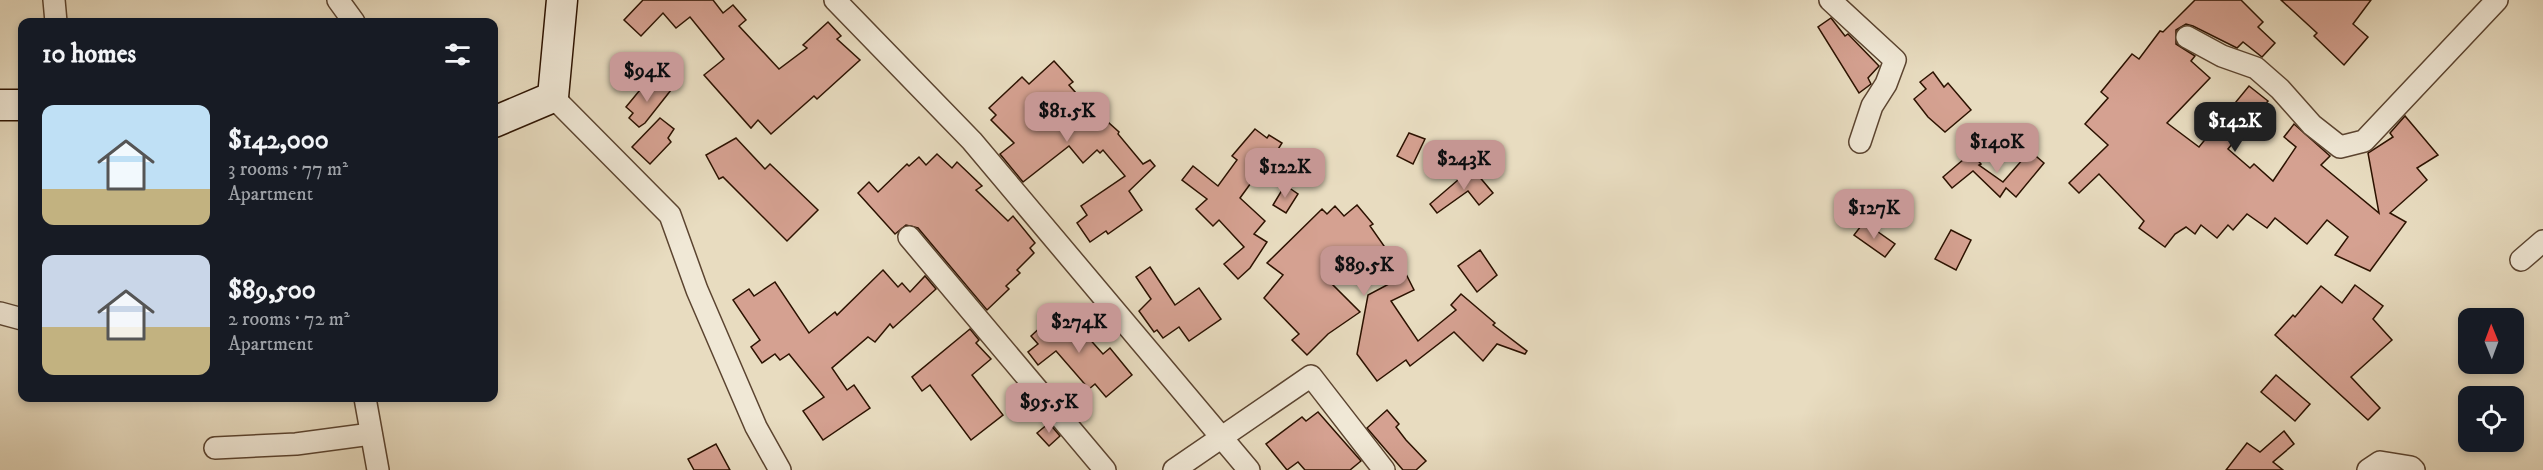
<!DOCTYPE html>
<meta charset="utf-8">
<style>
:root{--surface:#171b24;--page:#242831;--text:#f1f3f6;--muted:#9ea1a6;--accent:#c59692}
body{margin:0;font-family:"IM FELL DW Pica",serif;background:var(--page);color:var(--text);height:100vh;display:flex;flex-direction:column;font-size:22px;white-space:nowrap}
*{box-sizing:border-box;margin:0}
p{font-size:20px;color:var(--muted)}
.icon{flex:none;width:33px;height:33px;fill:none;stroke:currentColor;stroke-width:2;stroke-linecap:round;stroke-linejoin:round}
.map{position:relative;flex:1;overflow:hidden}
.details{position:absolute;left:18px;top:18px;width:480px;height:384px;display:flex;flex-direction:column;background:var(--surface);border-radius:12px;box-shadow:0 3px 9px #0003}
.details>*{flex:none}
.needle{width:39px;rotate:359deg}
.tools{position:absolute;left:2458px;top:308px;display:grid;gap:12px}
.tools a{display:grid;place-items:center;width:66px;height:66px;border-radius:12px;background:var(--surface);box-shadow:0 3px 9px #0003;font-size:30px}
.price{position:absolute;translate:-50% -51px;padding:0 14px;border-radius:12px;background:var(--accent);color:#111;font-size:20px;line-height:39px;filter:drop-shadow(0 2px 3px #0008)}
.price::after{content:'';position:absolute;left:50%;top:36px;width:18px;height:14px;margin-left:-9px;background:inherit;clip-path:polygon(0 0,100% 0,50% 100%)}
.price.on{background:#222;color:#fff}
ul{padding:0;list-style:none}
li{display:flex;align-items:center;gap:18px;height:150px;padding:0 24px}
li span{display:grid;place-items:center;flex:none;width:168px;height:120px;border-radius:12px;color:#555}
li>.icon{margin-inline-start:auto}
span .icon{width:72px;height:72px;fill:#fffc;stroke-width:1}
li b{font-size:26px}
h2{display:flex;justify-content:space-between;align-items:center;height:72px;padding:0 24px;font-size:26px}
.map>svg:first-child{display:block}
.building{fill:#d5a191;stroke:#2c1200;stroke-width:1.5}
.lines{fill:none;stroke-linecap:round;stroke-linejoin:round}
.street-casing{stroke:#5b4430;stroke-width:24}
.secondary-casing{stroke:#2c1200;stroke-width:33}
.street{stroke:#f0e8d6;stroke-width:21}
.secondary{stroke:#f0e8d6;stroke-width:30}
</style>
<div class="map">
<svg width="2543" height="470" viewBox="0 0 2543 470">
<rect width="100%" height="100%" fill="#e8dcc0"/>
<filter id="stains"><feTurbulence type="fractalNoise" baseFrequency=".00333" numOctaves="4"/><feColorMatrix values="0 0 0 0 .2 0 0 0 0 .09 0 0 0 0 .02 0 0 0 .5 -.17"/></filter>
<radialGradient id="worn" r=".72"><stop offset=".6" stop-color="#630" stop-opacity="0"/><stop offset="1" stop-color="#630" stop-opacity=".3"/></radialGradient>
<g class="building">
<polygon points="643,0 713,0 723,13 733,5 746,20 739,26 779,69 807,48 803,45 828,22 841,36 837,39 860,60 817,99 814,96 771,134 758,120 751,128 704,75 724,59 690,17 676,28 663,13 641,36 624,20"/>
<polygon points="2195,0 2241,0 2263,22 2258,27 2275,43 2262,57 2243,42 2237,48 2193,26 2186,24 2176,30 2176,44 2195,56 2191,61 2210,78 2167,123 2199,147 2249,86 2268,101 2228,149 2250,168 2254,164 2273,181 2296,147 2284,137 2294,124 2330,156 2321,165 2379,213 2368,153 2393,137 2390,133 2405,116 2438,155 2417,168 2427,180 2390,213 2406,222 2370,271 2335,255 2348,237 2327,220 2307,244 2275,218 2267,228 2247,214 2233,230 2228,225 2217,238 2201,225 2195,234 2186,227 2175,234 2165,247 2139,228 2144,221 2099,174 2079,193 2069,183 2108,145 2085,124 2108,98 2101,92 2132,54 2139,59 2160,31 2163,32"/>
<polygon points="2281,0 2371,0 2353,24 2368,37 2344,65 2314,36 2317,33"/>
<polygon points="1831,18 1845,36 1848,34 1879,66 1868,78 1871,84 1859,93 1818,27"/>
<polygon points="1054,61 1073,82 1069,85 1105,126 1109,123 1119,132 1118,134 1143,164 1150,160 1155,166 1129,191 1142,210 1108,234 1106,231 1090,242 1077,223 1087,215 1081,206 1125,176 1103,150 1100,153 1097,150 1083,163 1069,146 1023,182 1000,154 1014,143 991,120 996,115 989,108 1022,77 1029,84"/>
<polygon points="1933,72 1944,87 1948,83 1971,110 1945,132 1928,117 1914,99 1926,89 1920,82"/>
<polygon points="661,81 671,90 645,123 639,127 629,118 633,113 626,107 644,85 651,92"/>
<polygon points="660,118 674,129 668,138 671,142 650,164 632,147"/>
<polygon points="1255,129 1267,138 1269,135 1282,143 1260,178 1256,176 1240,198 1265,221 1254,234 1267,242 1250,268 1238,279 1224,264 1244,247 1219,220 1213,226 1196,209 1207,199 1182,180 1193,166 1218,186 1237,160 1232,156"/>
<polygon points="1409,133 1425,139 1413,164 1397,156"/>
<polygon points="736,138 765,169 770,164 818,210 787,241 723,177 719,179 706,155"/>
<polygon points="2030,151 2044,163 2016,197 2006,188 2000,197 1973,171 1952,188 1943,177 1971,153 1981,164 1979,165 2003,182"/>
<polygon points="937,154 952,168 957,162 982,186 976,190 1008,221 1013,216 1035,243 1030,248 1034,253 1017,270 1020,273 1006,286 1009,289 987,310 918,228 906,225 895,234 858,193 869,182 878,192 907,164 909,166 919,157 926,165"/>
<polygon points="1472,168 1493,193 1479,205 1468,191 1437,213 1430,204"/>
<polygon points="1285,185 1298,194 1286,213 1273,205"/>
<polygon points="1357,205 1373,224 1370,226 1398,266 1401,264 1414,290 1391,301 1418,341 1456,310 1451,305 1461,294 1495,323 1493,325 1527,351 1525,354 1497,344 1483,361 1454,332 1410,366 1406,360 1377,381 1357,354 1368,295 1389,284 1365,247 1324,276 1360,312 1328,334 1307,355 1292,340 1299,334 1264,298 1283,275 1267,263 1322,209 1327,214 1335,206 1344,216"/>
<polygon points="1864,222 1895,244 1885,257 1854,235"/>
<polygon points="1951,230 1971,240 1956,270 1935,259"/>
<polygon points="1480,250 1497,275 1477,292 1458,266"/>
<polygon points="1150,267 1175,305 1199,288 1221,319 1189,341 1179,327 1163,338 1157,330 1154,332 1139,311 1151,299 1136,277"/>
<polygon points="883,270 898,287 902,283 910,292 925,276 936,289 893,328 890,324 875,342 868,337 832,368 847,390 854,385 870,408 823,440 803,411 824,397 789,354 780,360 775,354 762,363 751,347 760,340 733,300 749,289 754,296 775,282 809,333 835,312 837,315"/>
<polygon points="2355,285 2383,306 2373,319 2392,340 2351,377 2380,408 2368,420 2275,335 2293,315 2295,317 2321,286 2342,303"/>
<polygon points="1057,312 1063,319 1068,315 1103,354 1110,348 1132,375 1106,397 1095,384 1089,389 1056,351 1038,365 1028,352 1038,344 1031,336"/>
<polygon points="970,329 979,340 976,343 991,359 972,375 1003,415 971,440 930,385 922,391 912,377"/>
<polygon points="2276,375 2310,404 2295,421 2261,392"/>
<polygon points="1387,410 1399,424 1396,427 1406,440 1426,461 1416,470 1403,470 1367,428"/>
<polygon points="1318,412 1361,461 1350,470 1305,470 1298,462 1287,470 1266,444 1302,417 1306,421"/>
<polygon points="1049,423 1060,436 1049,446 1037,433"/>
<polygon points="2284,431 2294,444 2273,462 2283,470 2226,470 2247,443 2260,452"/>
<polygon points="716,444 730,470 694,470 688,459"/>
</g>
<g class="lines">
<g class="street-casing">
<g id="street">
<polyline points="54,0 56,22"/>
<polyline points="338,0 354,22"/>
<polyline points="835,0 972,141 1249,470"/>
<polyline points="1830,0 1895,60 1886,84 1872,106 1860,142"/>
<polyline points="2187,37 2222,56 2256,68 2280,89 2312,125 2340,147 2364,141 2497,0"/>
<polyline points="553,97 670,215 697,290 756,427 780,470"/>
<polyline points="909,237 1105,470"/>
<polyline points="2521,260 2543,241"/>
<polyline points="0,313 22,319"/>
<polyline points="365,398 378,470"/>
<polyline points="215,448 296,444 371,434"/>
<polyline points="1174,470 1311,376 1384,470"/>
<polyline points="2368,470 2380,462 2411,467 2414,470"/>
</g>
</g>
<g class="secondary-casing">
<g id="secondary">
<polyline points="0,105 22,105"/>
<polyline points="494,122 553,97 562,0"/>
</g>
</g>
<use href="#street" class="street"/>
<use href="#secondary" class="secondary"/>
</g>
<rect width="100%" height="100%" filter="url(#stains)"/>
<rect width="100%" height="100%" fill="url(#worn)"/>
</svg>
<div class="tools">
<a><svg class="needle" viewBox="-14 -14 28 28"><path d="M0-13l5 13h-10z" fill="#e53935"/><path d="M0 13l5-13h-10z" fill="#9ea1a6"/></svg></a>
<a><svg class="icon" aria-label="locate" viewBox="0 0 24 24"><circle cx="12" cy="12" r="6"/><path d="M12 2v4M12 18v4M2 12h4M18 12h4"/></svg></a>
</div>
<b class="price" style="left:647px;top:103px">$94K</b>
<b class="price" style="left:1067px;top:143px">$81.5K</b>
<b class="price on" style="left:2235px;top:153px">$142K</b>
<b class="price" style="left:1997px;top:174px">$140K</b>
<b class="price" style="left:1464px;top:191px">$243K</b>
<b class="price" style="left:1285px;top:199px">$122K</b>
<b class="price" style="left:1874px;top:240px">$127K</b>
<b class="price" style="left:1364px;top:297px">$89.5K</b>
<b class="price" style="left:1079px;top:354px">$274K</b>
<b class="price" style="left:1049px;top:434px">$95.5K</b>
<section class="details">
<h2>10 homes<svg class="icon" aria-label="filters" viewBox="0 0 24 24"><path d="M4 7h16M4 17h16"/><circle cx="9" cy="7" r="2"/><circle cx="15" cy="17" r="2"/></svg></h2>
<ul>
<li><span style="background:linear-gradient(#bfe0f5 70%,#c2b280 0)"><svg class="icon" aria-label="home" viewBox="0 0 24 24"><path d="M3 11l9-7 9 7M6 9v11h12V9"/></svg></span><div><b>$142,000</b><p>3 rooms · 77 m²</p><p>Apartment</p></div></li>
<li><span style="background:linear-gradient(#c9d6e8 60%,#c2b280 0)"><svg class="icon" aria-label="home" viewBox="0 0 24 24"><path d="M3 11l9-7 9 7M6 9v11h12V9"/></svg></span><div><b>$89,500</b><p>2 rooms · 72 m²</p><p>Apartment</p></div></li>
</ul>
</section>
</div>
